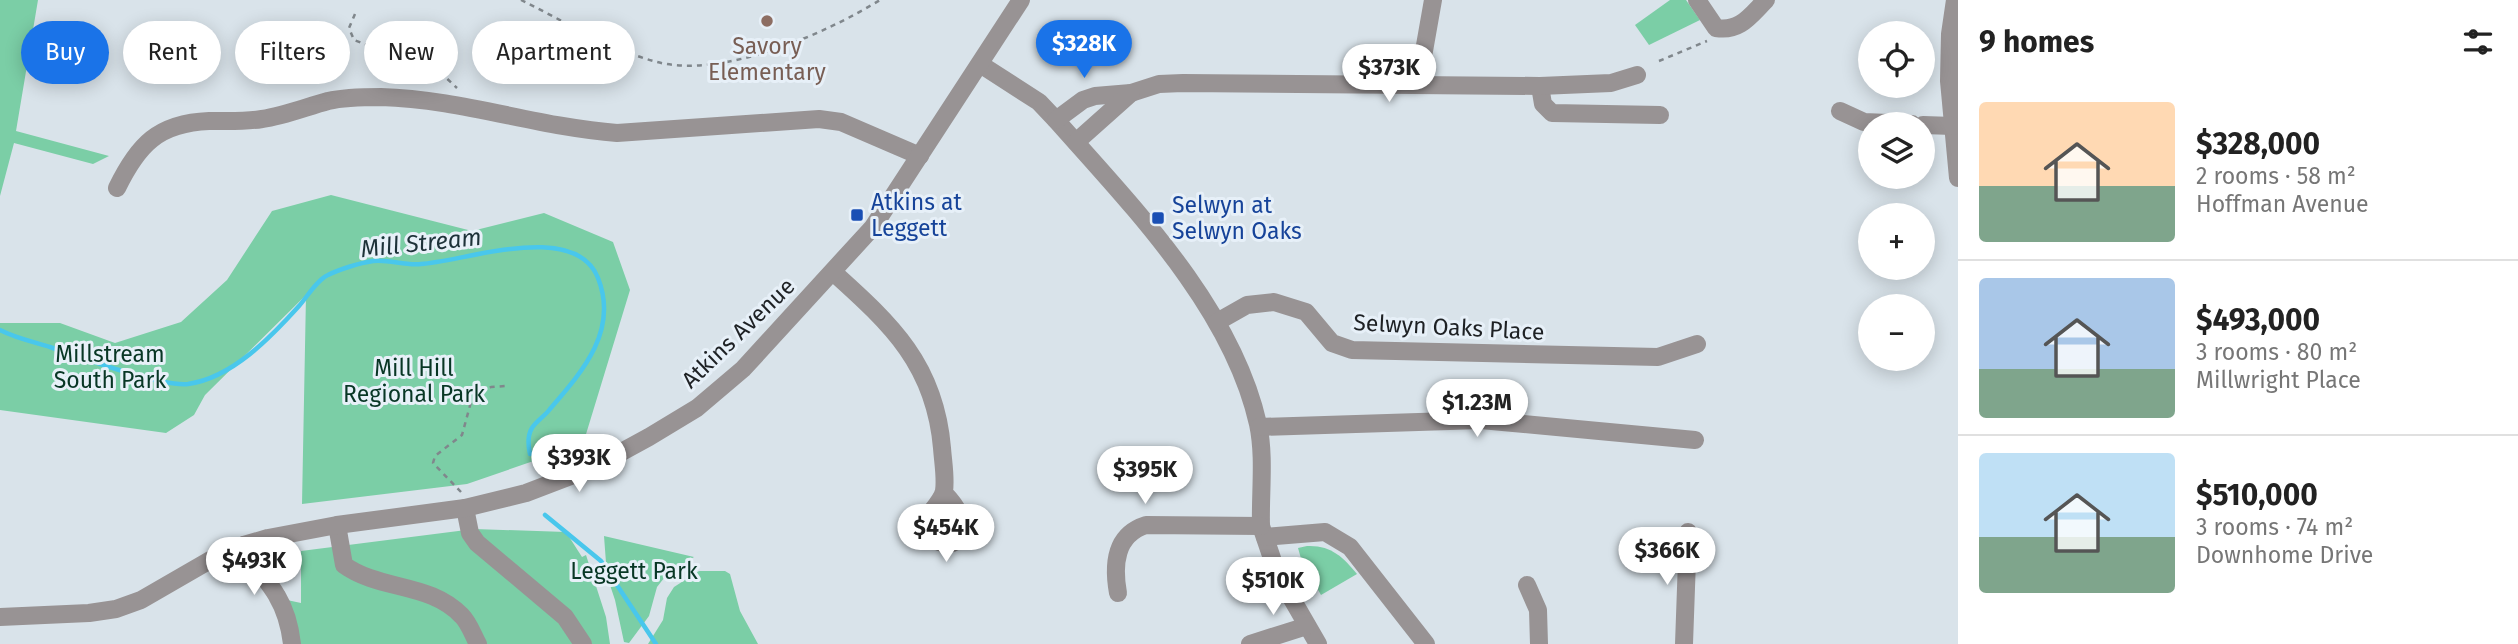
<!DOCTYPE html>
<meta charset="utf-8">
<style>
:root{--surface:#fff;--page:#f6f6f6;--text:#222;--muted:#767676;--line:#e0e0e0;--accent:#1a73e8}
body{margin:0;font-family:"Fira Sans",sans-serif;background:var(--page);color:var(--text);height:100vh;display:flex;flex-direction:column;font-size:26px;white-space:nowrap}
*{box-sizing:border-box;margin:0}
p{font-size:23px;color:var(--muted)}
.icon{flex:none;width:38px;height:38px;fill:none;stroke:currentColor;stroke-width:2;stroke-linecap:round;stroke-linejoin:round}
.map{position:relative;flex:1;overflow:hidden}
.panel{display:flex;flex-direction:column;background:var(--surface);width:560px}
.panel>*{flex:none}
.guide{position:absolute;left:21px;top:21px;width:665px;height:63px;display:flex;gap:14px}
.controls{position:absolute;left:1858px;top:21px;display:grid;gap:14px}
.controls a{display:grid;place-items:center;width:77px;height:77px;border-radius:50%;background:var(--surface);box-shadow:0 4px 18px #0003;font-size:35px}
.price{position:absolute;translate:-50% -60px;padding:0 16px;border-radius:24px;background:#fff;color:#222;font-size:23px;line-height:46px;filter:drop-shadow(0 2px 4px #0008)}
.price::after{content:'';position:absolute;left:50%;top:42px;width:21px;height:16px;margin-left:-10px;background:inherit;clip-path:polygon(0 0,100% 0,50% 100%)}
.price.active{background:var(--accent);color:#fff}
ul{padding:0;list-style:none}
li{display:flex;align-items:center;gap:21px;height:175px;padding:0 21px}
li+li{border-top:2px solid var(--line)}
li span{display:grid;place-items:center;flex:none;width:196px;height:140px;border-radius:7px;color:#555}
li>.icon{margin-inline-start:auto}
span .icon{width:84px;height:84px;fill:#fffc;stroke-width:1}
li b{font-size:30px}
h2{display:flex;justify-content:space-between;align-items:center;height:84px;padding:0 21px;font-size:30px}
.pill{padding:0 24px;border-radius:32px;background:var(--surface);box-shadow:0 4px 18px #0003;font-size:24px;line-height:63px}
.pill.active{background:var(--accent);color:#fff}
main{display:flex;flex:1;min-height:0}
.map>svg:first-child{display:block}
.green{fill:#7bcea6}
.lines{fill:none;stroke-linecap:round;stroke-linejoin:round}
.stream{stroke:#49c7ec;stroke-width:4.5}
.path{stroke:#80878c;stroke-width:2.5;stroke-dasharray:5 5;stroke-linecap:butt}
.minor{stroke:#989394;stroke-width:18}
.education-dot{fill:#8d6e63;stroke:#e7f0f8;stroke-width:2.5}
.transit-dot{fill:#1a4fb4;stroke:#e7f0f8;stroke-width:2.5}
.labels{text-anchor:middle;stroke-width:6;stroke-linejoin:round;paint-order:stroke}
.education-label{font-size:23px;fill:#785e54;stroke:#e7f0f8}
.transit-label{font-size:23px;fill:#164399;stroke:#e7f0f8;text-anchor:start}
.street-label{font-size:23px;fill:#1e2124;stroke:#e7f0f8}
.park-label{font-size:23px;fill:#083725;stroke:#e7f0f8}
.water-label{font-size:24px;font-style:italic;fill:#1d3239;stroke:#e7f0f8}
</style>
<main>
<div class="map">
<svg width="1958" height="644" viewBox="0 0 1958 644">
<rect width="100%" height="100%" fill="#d9e3ea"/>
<g class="green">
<polygon points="0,0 38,0 16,131 109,156 93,164 14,143 0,196"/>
<polygon points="1670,0 1686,0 1700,20 1649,45 1635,25"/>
<polygon points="331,195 472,231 544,213 613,242 630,290 583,444 467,484 302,504 306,295 205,395 194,415 166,433 0,410 0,323 60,323 115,343 181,322 227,280 272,211"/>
<polygon points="474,529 566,532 582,557 586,555 606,617 610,644 299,644 287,600 301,603 301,551"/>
<polygon points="604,536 694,557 668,573 657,587 649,616 629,643 624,642 615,600 607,576"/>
<path d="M 1307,546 C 1331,545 1343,557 1357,574 L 1321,595 L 1302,562 L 1298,548 Z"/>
<polygon points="699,571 725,571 730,574 740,611 758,644 648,644 663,620 667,598 674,587"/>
</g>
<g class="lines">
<g class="stream">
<path d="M 0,330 C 15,338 34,342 50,347 C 80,357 160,387 188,384 C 232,378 271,337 299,306 C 307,297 317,280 328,275 C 340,269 360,263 373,261 C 389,259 405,266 421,264 C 466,261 575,220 598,278 C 619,331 582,372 550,409 C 545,416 536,421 532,428 C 527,436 528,445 530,454"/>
<polyline points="545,515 601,561 656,644"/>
</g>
<g class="path">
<path d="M 521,0 C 564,21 611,50 657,62 C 722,79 825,34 880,0"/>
<polyline points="355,14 349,28 354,40 441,73 457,88"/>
<polyline points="1659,61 1707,41"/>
<polyline points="461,492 433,463 435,456 462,435 471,402 481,392 491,387 505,386"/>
</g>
<g class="minor">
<path d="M 1697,0 L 1716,28 C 1740,32 1750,16 1766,0"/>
<polyline points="1955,0 1950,34 1949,81 1958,178"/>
<path d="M 980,64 L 1039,102 L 1056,120 C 1133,207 1232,308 1258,424 C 1265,457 1260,493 1261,526 L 1277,573 L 1318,644"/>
<polyline points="1418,85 1433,0"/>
<polyline points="1540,86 1543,104 1552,113 1660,115"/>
<polyline points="1840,111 1864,122 1912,124"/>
<polyline points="1056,120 1083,100 1095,96 1131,93 1159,84 1183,83 1540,86 1611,83 1637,75"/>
<polyline points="1923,125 1953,126"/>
<polyline points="1076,142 1131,93"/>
<path d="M 117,188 C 138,145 158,123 209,121 C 226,121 244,122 262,119 C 284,116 306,107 328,101 C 345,97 364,97 381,97 C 461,99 537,127 617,133 L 819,119 L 841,122 L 920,156"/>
<path d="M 833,272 C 892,325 935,365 942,448 C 943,462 946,478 944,491 C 942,501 929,513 924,522 C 937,564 990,540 944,493"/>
<polyline points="1217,322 1247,305 1274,302 1306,312 1332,343 1352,350 1658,357 1697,344"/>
<polyline points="1259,427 1481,420 1695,440"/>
<polyline points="465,508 470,533 477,543 565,617 583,644"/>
<path d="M 337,525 L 344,565 C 380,591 430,582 462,616 C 469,623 473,635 478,644"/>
<polyline points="1265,537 1325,532 1350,547 1426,644"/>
<path d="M 244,545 C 251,565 267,578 277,596 C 286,611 290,627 292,644"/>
<polyline points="1527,585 1538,610 1539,644"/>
<path d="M 1118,593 C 1113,565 1115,535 1146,525 L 1261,526"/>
<polyline points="0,617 89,613 116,609 141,600 212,559 244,545 268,538 337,525 465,508 526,493 594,467 649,437 697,408 743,369 873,227 1021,0"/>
<polyline points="1250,644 1307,626"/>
<polyline points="1684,644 1688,532"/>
</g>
</g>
<circle class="education-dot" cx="767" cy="21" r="7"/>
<g class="transit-dot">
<rect x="850" y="208" width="14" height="14" rx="3.5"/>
<rect x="1151" y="211" width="14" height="14" rx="3.5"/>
</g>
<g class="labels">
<g class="education-label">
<text x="767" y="54">Savory<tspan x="767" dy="26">Elementary</tspan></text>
</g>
<g class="transit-label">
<text x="871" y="210">Atkins at<tspan x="871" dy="26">Leggett</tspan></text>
<text x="1172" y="213">Selwyn at<tspan x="1172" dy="26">Selwyn Oaks</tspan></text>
</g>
<g class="street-label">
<text transform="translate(1449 327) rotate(3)" y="8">Selwyn Oaks Place</text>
<text transform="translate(738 333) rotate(-44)" y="8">Atkins Avenue</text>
</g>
<g class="park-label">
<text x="110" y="362">Millstream<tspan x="110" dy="26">South Park</tspan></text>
<text x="414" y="376">Mill Hill<tspan x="414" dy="26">Regional Park</tspan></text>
<text x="634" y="579">Leggett Park</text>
</g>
<g class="water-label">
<text transform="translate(421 243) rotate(-6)" y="8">Mill Stream</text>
</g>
</g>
</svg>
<div class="controls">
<a><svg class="icon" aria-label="locate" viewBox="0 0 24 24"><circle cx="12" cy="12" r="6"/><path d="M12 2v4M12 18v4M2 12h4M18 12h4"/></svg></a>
<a><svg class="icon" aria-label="layers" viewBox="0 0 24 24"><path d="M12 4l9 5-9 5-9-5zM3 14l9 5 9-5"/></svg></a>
<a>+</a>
<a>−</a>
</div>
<b class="price active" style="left:1084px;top:80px">$328K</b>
<b class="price" style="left:1389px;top:104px">$373K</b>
<b class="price" style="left:1477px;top:439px">$1.23M</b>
<b class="price" style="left:579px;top:494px">$393K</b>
<b class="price" style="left:1145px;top:506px">$395K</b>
<b class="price" style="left:946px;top:564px">$454K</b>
<b class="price" style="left:1667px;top:587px">$366K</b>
<b class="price" style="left:254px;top:597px">$493K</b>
<b class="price" style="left:1273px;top:617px">$510K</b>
<div class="guide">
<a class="pill active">Buy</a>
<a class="pill">Rent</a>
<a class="pill">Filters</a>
<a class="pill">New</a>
<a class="pill">Apartment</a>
</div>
</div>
<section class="panel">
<h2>9 homes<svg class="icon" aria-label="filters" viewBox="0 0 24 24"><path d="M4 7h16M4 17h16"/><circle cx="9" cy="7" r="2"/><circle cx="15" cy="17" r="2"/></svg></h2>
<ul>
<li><span style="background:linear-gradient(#ffd9b3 60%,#7fa58c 0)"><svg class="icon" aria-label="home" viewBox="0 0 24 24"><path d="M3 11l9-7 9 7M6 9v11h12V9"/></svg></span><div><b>$328,000</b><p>2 rooms · 58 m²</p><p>Hoffman Avenue</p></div></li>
<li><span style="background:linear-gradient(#a9c7e8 65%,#7fa58c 0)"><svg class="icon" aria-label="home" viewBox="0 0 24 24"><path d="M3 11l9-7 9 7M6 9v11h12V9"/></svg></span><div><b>$493,000</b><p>3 rooms · 80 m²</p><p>Millwright Place</p></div></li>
<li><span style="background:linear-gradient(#bfe0f5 60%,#7fa58c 0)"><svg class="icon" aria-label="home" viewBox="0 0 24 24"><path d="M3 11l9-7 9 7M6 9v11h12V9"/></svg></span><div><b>$510,000</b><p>3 rooms · 74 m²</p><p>Downhome Drive</p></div></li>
</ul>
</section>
</main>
